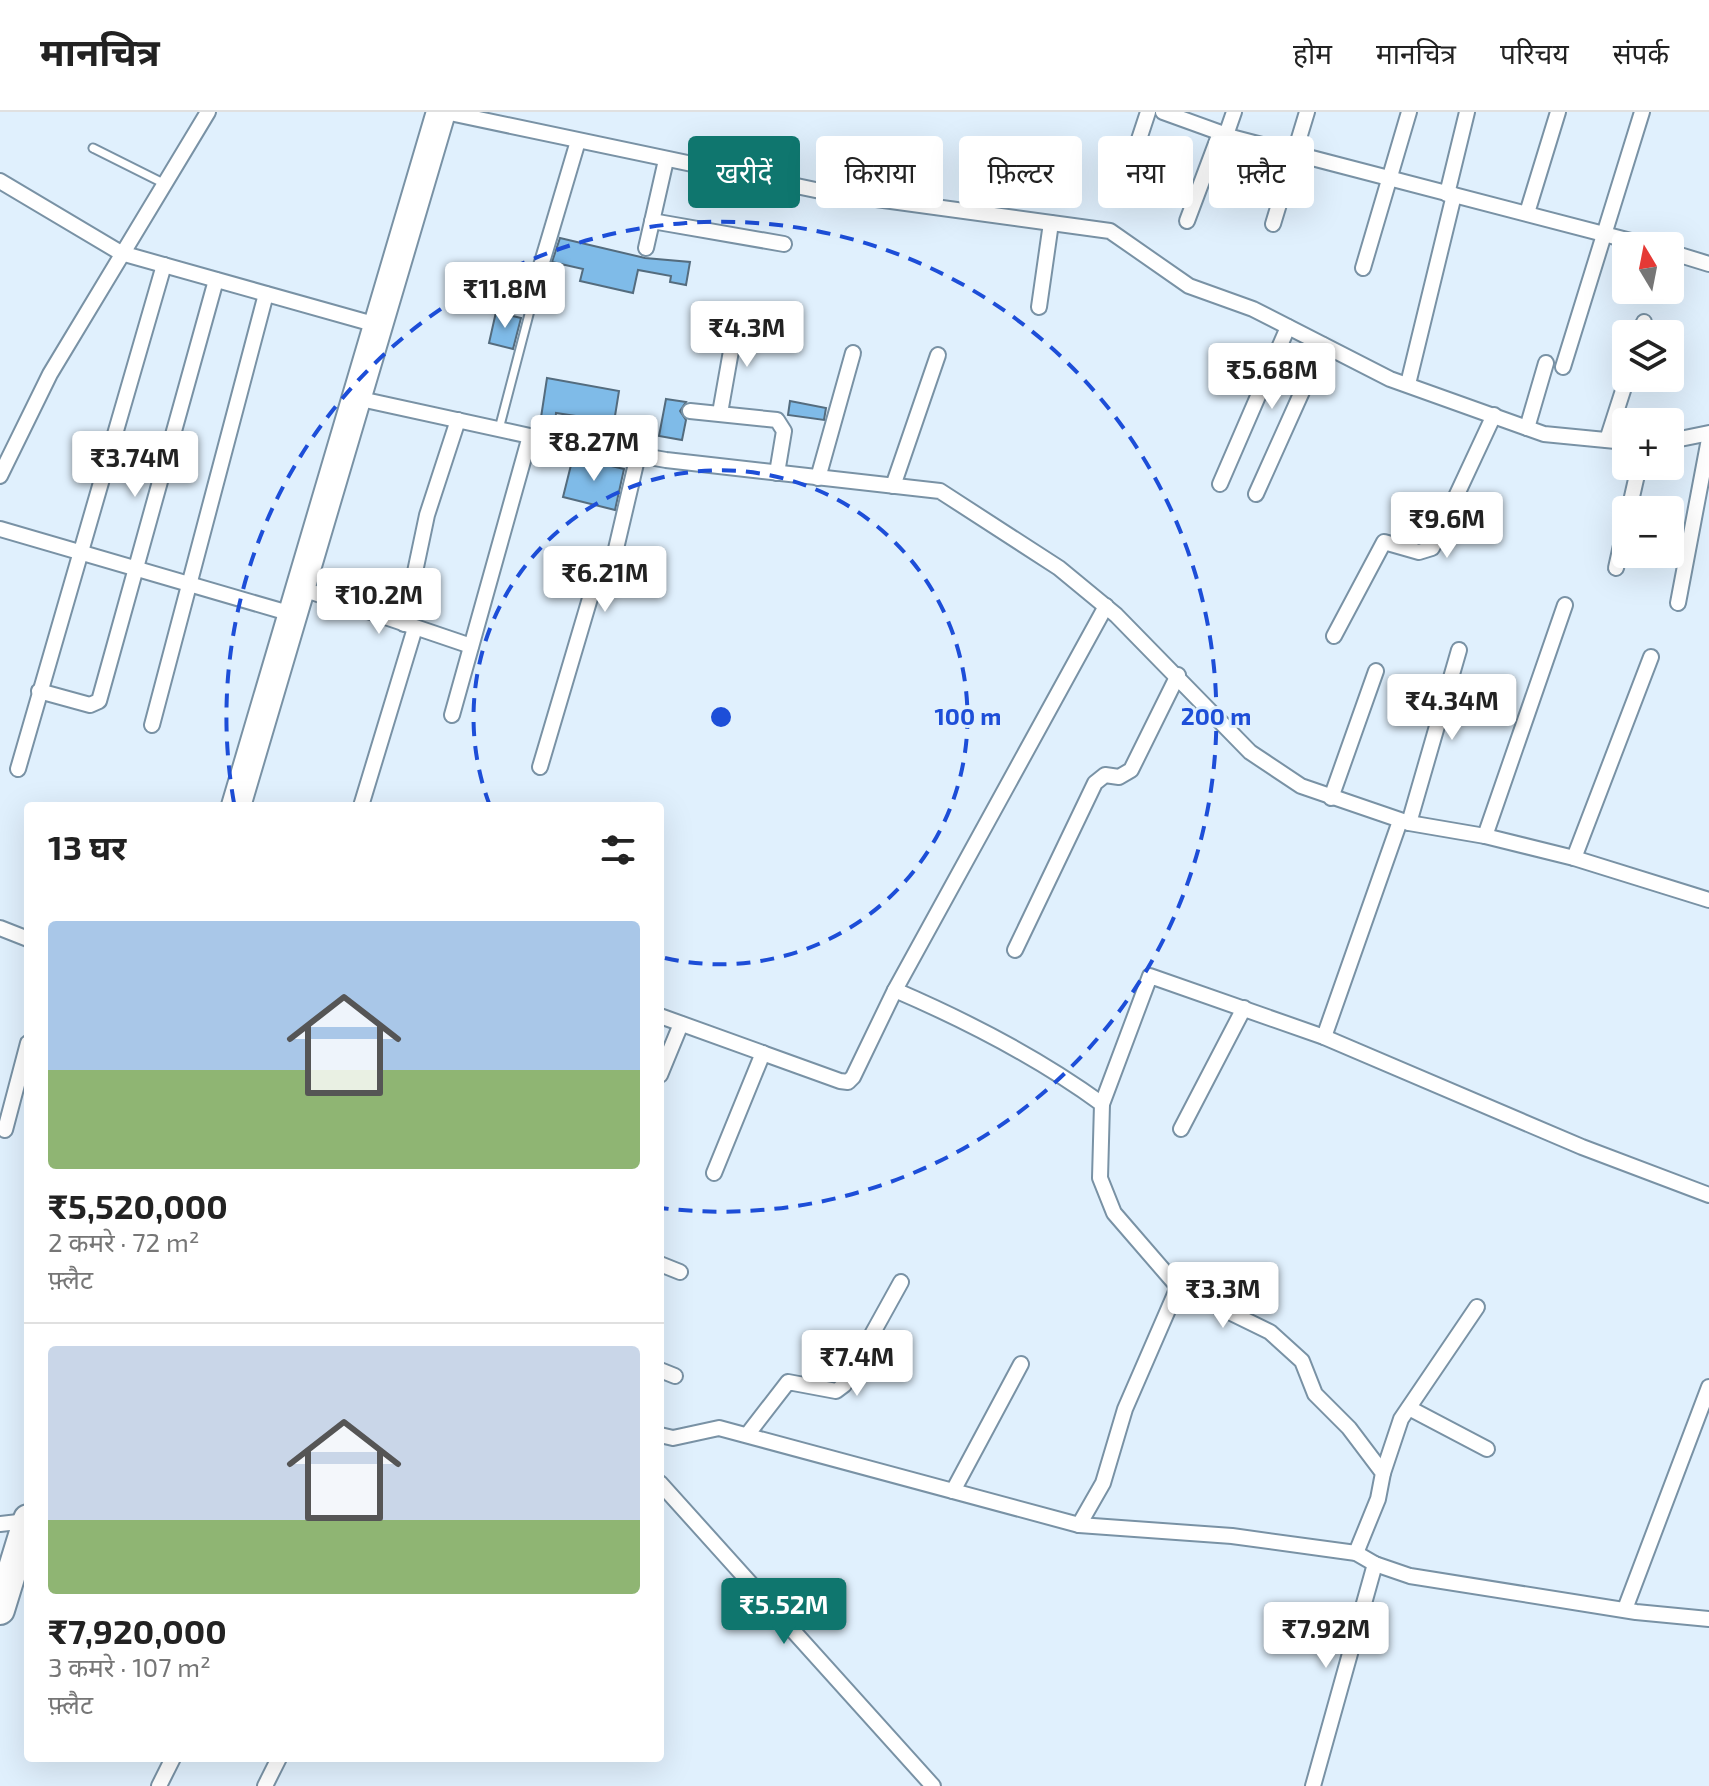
<!DOCTYPE html>
<html lang="hi">
<meta charset="utf-8">
<style>
:root{--surface:#fff;--page:#f6f6f6;--text:#222;--muted:#767676;--line:#e0e0e0;--accent:#0f766e}
body{margin:0;font-family:"Exo 2","Noto Sans Devanagari",sans-serif;background:var(--page);color:var(--text);height:100vh;display:flex;flex-direction:column;font-size:30px;white-space:nowrap}
*{box-sizing:border-box;margin:0}
p{font-size:26px;color:var(--muted)}
.icon{flex:none;width:44px;height:44px;fill:none;stroke:currentColor;stroke-width:2;stroke-linecap:round;stroke-linejoin:round}
.map{position:relative;flex:1;overflow:hidden}
.details{position:absolute;left:24px;top:690px;width:640px;height:960px;display:flex;flex-direction:column;background:var(--surface);border-radius:8px;box-shadow:0 8px 32px #0002}
.details>*{flex:none}
.guide{position:absolute;left:688px;top:24px;width:760px;height:72px;display:flex;gap:16px}
.needle{width:52px;rotate:350deg}
.fabs{position:absolute;left:1612px;top:120px;display:grid;gap:16px}
.fabs a{display:grid;place-items:center;width:72px;height:72px;border-radius:8px;background:var(--surface);box-shadow:0 8px 32px #0002;font-size:40px}
.price{position:absolute;translate:-50% -68px;padding:0 18px;border-radius:8px;background:#fff;color:#222;font-size:26px;line-height:52px;filter:drop-shadow(0 2px 4px #0008)}
.price::after{content:'';position:absolute;left:50%;top:48px;width:24px;height:18px;margin-left:-12px;background:inherit;clip-path:polygon(0 0,100% 0,50% 100%)}
.price.active{background:var(--accent);color:#fff}
ul{padding:0;list-style:none}
li{display:grid;align-content:center;gap:16px;height:424px;padding:0 24px}
li+li{border-top:2px solid var(--line)}
li span{display:grid;place-items:center;height:248px;border-radius:8px;color:#555}
li>.icon{margin-inline-start:auto}
span .icon{width:144px;height:144px;fill:#fffc;stroke-width:1}
li b{font-size:34px}
h2{display:flex;justify-content:space-between;align-items:center;height:96px;padding:0 24px;font-size:34px}
.tag{padding:0 28px;border-radius:8px;background:var(--surface);box-shadow:0 8px 32px #0002;font-size:28px;line-height:72px}
.tag.active{background:var(--accent);color:#fff}
header{display:flex;align-items:center;gap:48px;box-sizing:border-box;height:112px;padding:0 40px;background:var(--surface);border-bottom:2px solid var(--line)}
header strong{font-size:38px}
nav{display:flex;gap:44px;margin-inline-start:auto;font-size:28px}
.map>svg:first-child{display:block}
.building{fill:#7fbbe8;stroke:#546c7e;stroke-width:2}
.lines{fill:none;stroke-linecap:round;stroke-linejoin:round}
.lane-casing{stroke:#7992a5;stroke-width:11}
.street-casing{stroke:#7992a5;stroke-width:18}
.highway-casing{stroke:#7992a5;stroke-width:32}
.lane{stroke:#fff;stroke-width:7}
.street{stroke:#fff;stroke-width:14}
.highway{stroke:#fff;stroke-width:28}
.ring{fill:none;stroke:#1d4ed8;stroke-width:4;stroke-dasharray:14 10}
.centre{fill:#1d4ed8;stroke:#e0f0fd;stroke-width:4}
.ring-label{font-size:24px;text-anchor:middle;font-weight:bold;fill:#1d4ed8;stroke:#e0f0fd;stroke-width:6;stroke-linejoin:round;paint-order:stroke}
</style>
<header>
<strong>मानचित्र</strong>
<nav><a>होम</a><a>मानचित्र</a><a>परिचय</a><a>संपर्क</a></nav>
</header>
<div class="map">
<svg width="1709" height="1674" viewBox="0 0 1709 1674">
<rect width="100%" height="100%" fill="#e0f0fd"/>
<g class="building">
<polygon points="560,126 645,146 690,150 686,173 670,170 671,164 638,158 633,181 580,169 583,157 552,150"/>
<polygon points="454,159 499,169 493,194 448,184"/>
<polygon points="496,200 521,206 513,237 489,231"/>
<polygon points="547,266 619,279 614,310 556,301 555,314 540,312"/>
<polygon points="666,287 686,290 680,299 686,308 682,328 659,324"/>
<polygon points="790,289 826,296 824,308 788,303"/>
<polygon points="573,345 624,357 615,398 563,385"/>
</g>
<g class="lines">
<g class="lane-casing">
<g id="lane">
<polyline points="93,36 165,72"/>
<polyline points="499,317 533,187"/>
</g>
</g>
<g class="street-casing">
<g id="street">
<polyline points="445,0 825,80 1110,119 1189,174 1253,197 1390,267 1544,322 1626,330"/>
<polyline points="1163,0 1235,26 1650,134"/>
<polyline points="1226,23 1234,0"/>
<polyline points="0,69 121,141 377,213"/>
<polyline points="1121,82 1148,0"/>
<polyline points="1447,82 1467,0"/>
<polyline points="1527,101 1558,0"/>
<polyline points="652,109 784,132"/>
<polyline points="1187,109 1220,21"/>
<polyline points="1273,112 1307,0"/>
<polyline points="646,136 666,48"/>
<polyline points="1670,140 1709,152"/>
<polyline points="1363,156 1409,0"/>
<polyline points="537,167 578,29"/>
<polyline points="1039,195 1051,111"/>
<polyline points="1640,222 1644,210"/>
<polyline points="1563,255 1642,0"/>
<polyline points="1408,272 1454,83"/>
<polyline points="356,286 530,324 666,348 940,379 1059,456 1116,503 1250,640 1301,674 1409,711 1485,724 1574,746 1709,788"/>
<polyline points="690,299 777,308 784,319 777,361"/>
<polyline points="720,301 737,205"/>
<polyline points="1527,316 1546,251"/>
<polyline points="1607,328 1627,266"/>
<polyline points="1670,329 1709,321"/>
<polyline points="0,364 50,262 208,0"/>
<polyline points="818,366 853,241"/>
<polyline points="1220,372 1288,215"/>
<polyline points="893,374 938,243"/>
<polyline points="1256,382 1323,233"/>
<polyline points="1629,398 1639,354"/>
<polyline points="0,417 292,502"/>
<polyline points="1616,456 1626,411"/>
<polyline points="300,476 471,534"/>
<polyline points="1678,491 1709,327"/>
<polyline points="404,512 427,403 458,308"/>
<polyline points="1334,524 1384,430 1419,440 1432,436 1494,303"/>
<polyline points="39,579 90,593 99,589 216,168"/>
<polyline points="452,603 530,324"/>
<polyline points="152,613 266,182"/>
<polyline points="540,655 596,466 615,441 638,343"/>
<polyline points="18,657 164,153"/>
<polyline points="1331,686 1376,559"/>
<polyline points="361,694 415,516"/>
<polyline points="1409,711 1459,538"/>
<polyline points="1485,724 1565,493"/>
<polyline points="1574,746 1651,545"/>
<polyline points="0,816 28,827"/>
<polyline points="1015,838 1095,671 1105,663 1119,665 1131,658 1178,563"/>
<path d="M 895,878 C 967,909 1039,946 1102,992"/>
<polyline points="660,904 840,969 848,970 853,965 895,878 1106,494"/>
<polyline points="1324,925 1400,709"/>
<polyline points="660,963 681,912"/>
<polyline points="1181,1017 1244,896"/>
<polyline points="5,1018 28,931"/>
<polyline points="714,1061 763,941"/>
<polyline points="660,1152 680,1160"/>
<polyline points="1178,1175 1114,1101 1100,1066 1102,992 1150,864 1324,925 1582,1035 1709,1083"/>
<polyline points="660,1258 675,1264"/>
<polyline points="1409,1296 1487,1337"/>
<polyline points="660,1323 673,1326 719,1316 1079,1413 1232,1424 1356,1441 1375,1452 1410,1464 1636,1500 1709,1507"/>
<polyline points="747,1323 788,1270 836,1279 844,1273 901,1170"/>
<polyline points="1383,1361 1401,1307 1477,1195"/>
<polyline points="660,1371 933,1674"/>
<polyline points="953,1379 1021,1252"/>
<polyline points="0,1412 27,1409"/>
<polyline points="1079,1413 1103,1371 1125,1297 1178,1175 1270,1220 1302,1249 1315,1282 1349,1316 1383,1361 1378,1387 1356,1441"/>
<polyline points="1625,1497 1709,1275"/>
<polyline points="159,1674 173,1646"/>
<polyline points="265,1674 279,1646"/>
<polyline points="1313,1674 1375,1452"/>
</g>
</g>
<g class="highway-casing">
<g id="highway">
<polyline points="236,694 441,0"/>
<polyline points="0,1498 28,1407"/>
</g>
</g>
<use href="#lane" class="lane"/>
<use href="#street" class="street"/>
<use href="#highway" class="highway"/>
</g>
<g class="ring">
<path d="M490 694A247 247 0 1 1 661 845"/>
<path d="M234 691A495 495 0 1 1 661 1096"/>
</g>
<circle cx="721" cy="605" r="12" class="centre"/>
<g class="ring-label">
<text x="968" y="613">100 m</text>
<text x="1216" y="613">200 m</text>
</g>
</svg>
<div class="fabs">
<a><svg class="needle" viewBox="-14 -14 28 28"><path d="M0-13l5 13h-10z" fill="#e53935"/><path d="M0 13l5-13h-10z" fill="#767676"/></svg></a>
<a><svg class="icon" aria-label="layers" viewBox="0 0 24 24"><path d="M12 4l9 5-9 5-9-5zM3 14l9 5 9-5"/></svg></a>
<a>+</a>
<a>−</a>
</div>
<b class="price" style="left:505px;top:218px">₹11.8M</b>
<b class="price" style="left:747px;top:257px">₹4.3M</b>
<b class="price" style="left:1272px;top:299px">₹5.68M</b>
<b class="price" style="left:594px;top:371px">₹8.27M</b>
<b class="price" style="left:135px;top:387px">₹3.74M</b>
<b class="price" style="left:1447px;top:448px">₹9.6M</b>
<b class="price" style="left:605px;top:502px">₹6.21M</b>
<b class="price" style="left:379px;top:524px">₹10.2M</b>
<b class="price" style="left:1452px;top:630px">₹4.34M</b>
<b class="price" style="left:1223px;top:1218px">₹3.3M</b>
<b class="price" style="left:857px;top:1286px">₹7.4M</b>
<b class="price active" style="left:784px;top:1534px">₹5.52M</b>
<b class="price" style="left:1326px;top:1558px">₹7.92M</b>
<div class="guide">
<a class="tag active">खरीदें</a>
<a class="tag">किराया</a>
<a class="tag">फ़िल्टर</a>
<a class="tag">नया</a>
<a class="tag">फ़्लैट</a>
</div>
<section class="details">
<h2>13 घर<svg class="icon" aria-label="filters" viewBox="0 0 24 24"><path d="M4 7h16M4 17h16"/><circle cx="9" cy="7" r="2"/><circle cx="15" cy="17" r="2"/></svg></h2>
<ul>
<li><span style="background:linear-gradient(#a9c7e8 60%,#8fb573 0)"><svg class="icon" aria-label="home" viewBox="0 0 24 24"><path d="M3 11l9-7 9 7M6 9v11h12V9"/></svg></span><div><b>₹5,520,000</b><p>2 कमरे · 72 m²</p><p>फ़्लैट</p></div></li>
<li><span style="background:linear-gradient(#c9d6e8 70%,#8fb573 0)"><svg class="icon" aria-label="home" viewBox="0 0 24 24"><path d="M3 11l9-7 9 7M6 9v11h12V9"/></svg></span><div><b>₹7,920,000</b><p>3 कमरे · 107 m²</p><p>फ़्लैट</p></div></li>
</ul>
</section>
</div>
